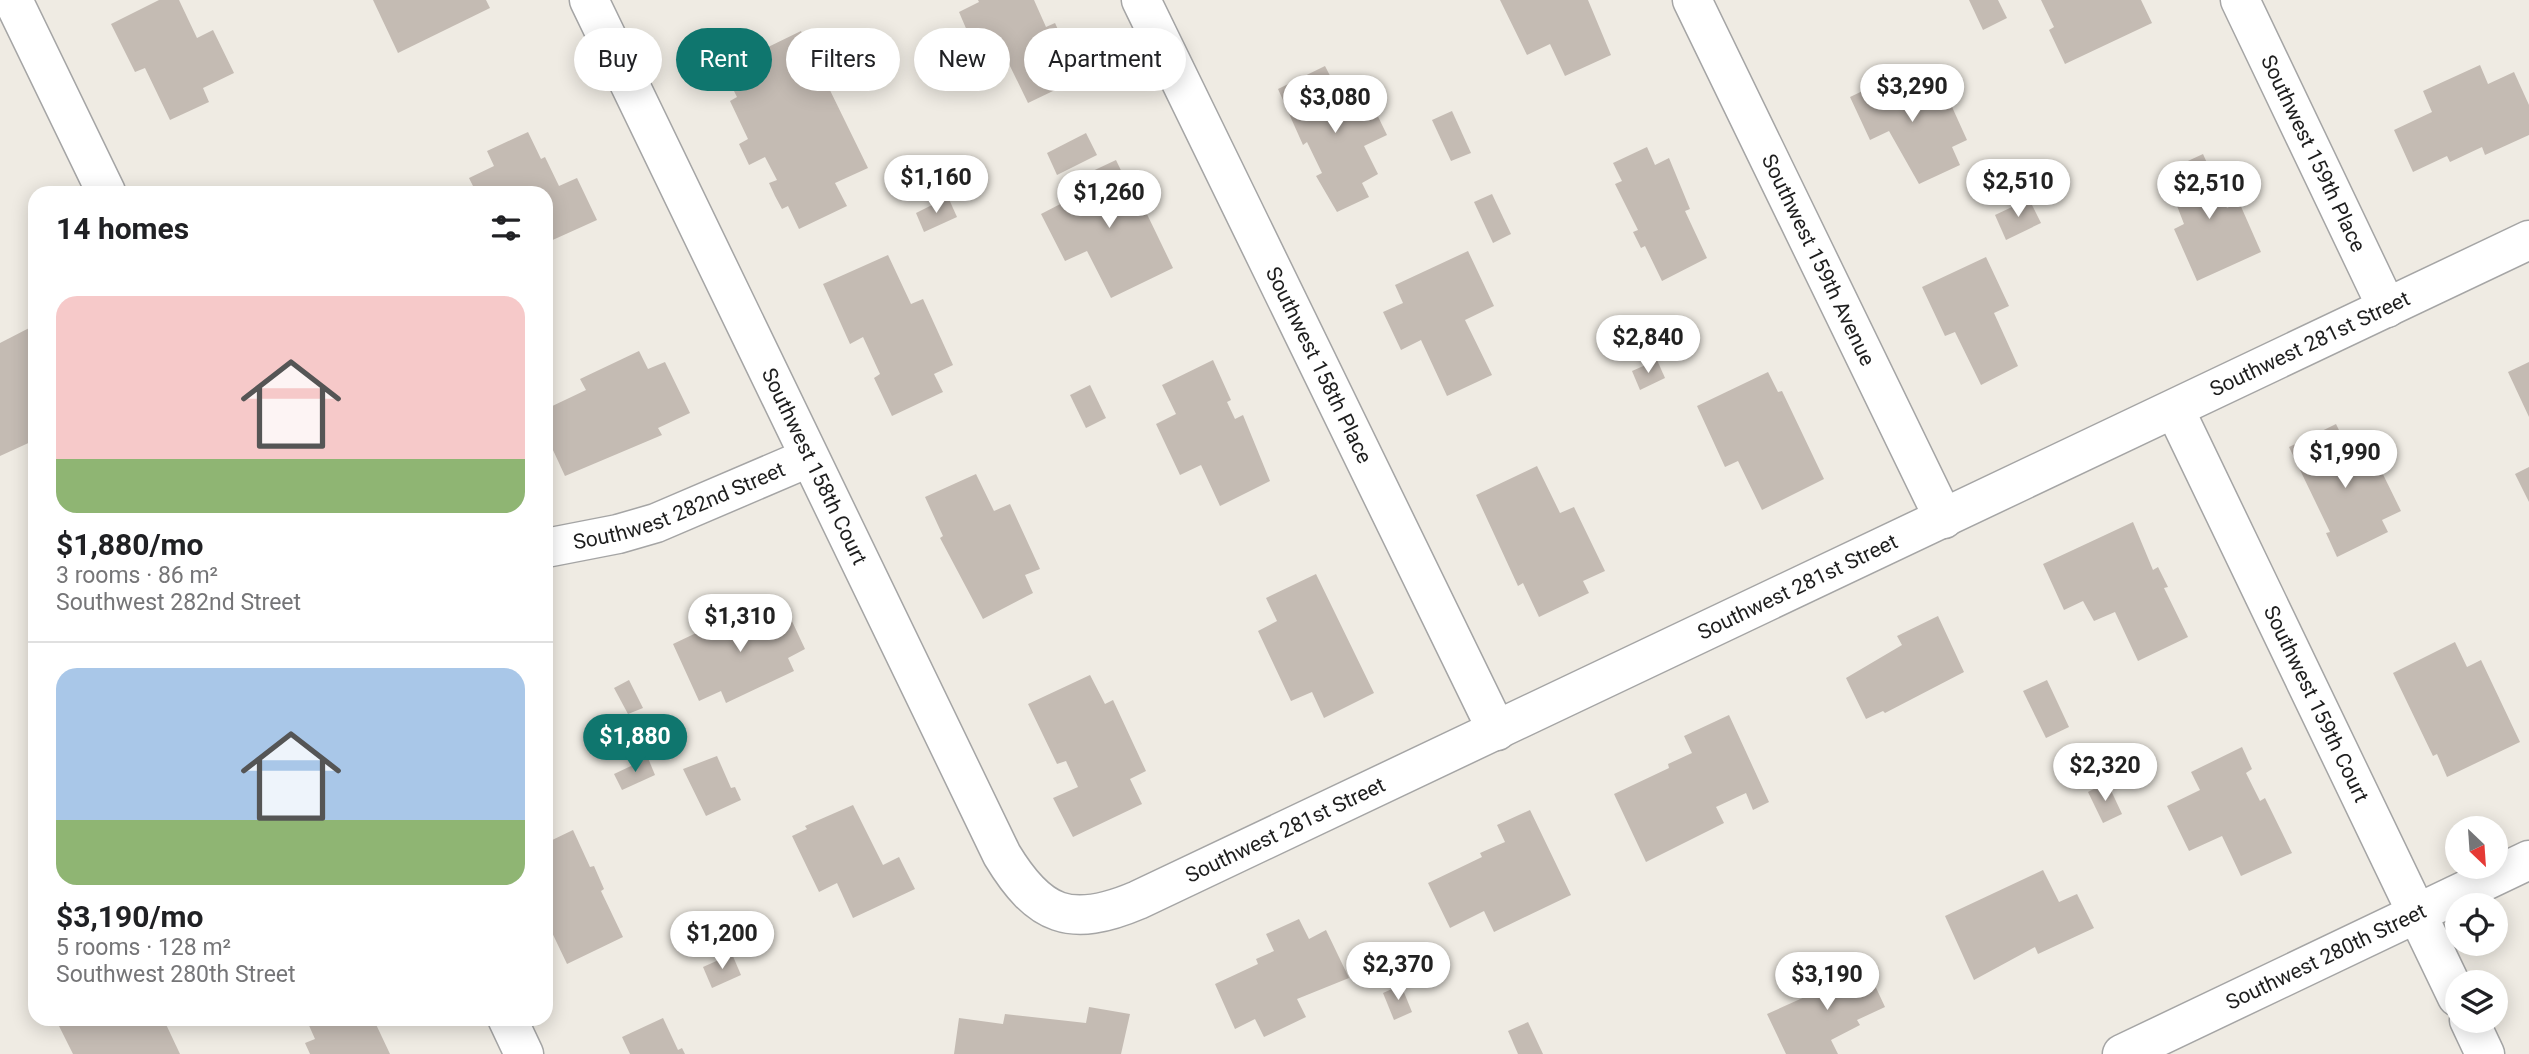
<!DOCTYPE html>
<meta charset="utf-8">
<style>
:root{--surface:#fff;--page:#f6f6f6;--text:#202124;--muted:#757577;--line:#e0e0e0;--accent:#0f766e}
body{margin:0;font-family:Roboto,sans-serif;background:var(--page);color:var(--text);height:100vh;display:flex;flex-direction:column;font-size:26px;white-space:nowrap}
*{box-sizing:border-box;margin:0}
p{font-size:23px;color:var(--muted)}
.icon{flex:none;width:38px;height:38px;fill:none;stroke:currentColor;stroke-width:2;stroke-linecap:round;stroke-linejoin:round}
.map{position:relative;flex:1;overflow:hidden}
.side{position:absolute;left:28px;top:186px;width:525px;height:840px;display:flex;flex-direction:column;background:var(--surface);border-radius:21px;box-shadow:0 4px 18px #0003}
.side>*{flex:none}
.banner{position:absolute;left:574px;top:28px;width:665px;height:63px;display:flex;gap:14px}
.needle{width:46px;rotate:155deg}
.tools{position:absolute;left:2445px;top:816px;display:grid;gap:14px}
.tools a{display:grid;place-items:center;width:63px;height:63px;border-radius:50%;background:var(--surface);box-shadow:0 4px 18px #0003;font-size:35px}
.price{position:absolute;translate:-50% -60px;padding:0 16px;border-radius:24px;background:#fff;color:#222;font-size:23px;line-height:46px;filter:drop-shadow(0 2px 4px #0008)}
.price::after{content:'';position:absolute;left:50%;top:42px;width:21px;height:16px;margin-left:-10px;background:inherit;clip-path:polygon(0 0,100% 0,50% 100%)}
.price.on{background:var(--accent);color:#fff}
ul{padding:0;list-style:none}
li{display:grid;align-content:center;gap:14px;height:371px;padding:0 28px}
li+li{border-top:2px solid var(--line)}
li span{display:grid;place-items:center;height:217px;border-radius:21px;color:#555}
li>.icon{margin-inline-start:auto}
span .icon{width:126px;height:126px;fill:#fffc;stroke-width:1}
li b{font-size:30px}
h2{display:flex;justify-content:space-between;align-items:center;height:84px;padding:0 28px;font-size:30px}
.chip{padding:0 24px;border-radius:32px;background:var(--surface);box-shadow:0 4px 18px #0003;font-size:24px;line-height:63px}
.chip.on{background:var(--accent);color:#fff}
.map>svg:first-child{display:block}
.building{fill:#c4bbb3}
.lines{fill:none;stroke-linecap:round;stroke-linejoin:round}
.minor-casing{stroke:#a5a5a5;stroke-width:41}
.minor{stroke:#fff;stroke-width:38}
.labels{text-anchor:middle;stroke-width:5;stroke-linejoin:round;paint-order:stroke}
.street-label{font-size:21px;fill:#1e1e1e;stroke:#fff}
</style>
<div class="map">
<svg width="2529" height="1054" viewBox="0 0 2529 1054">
<rect width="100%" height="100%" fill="#efebe3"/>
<g class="building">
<polygon points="159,0 179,0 197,38 213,30 234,73 203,88 209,102 170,120 145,68 135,72 111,24"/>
<polygon points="373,0 486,0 490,8 398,53"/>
<polygon points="978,0 1034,0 1046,27 1055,23 1062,38 1059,39 1078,79 1028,103 1009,64 986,75 959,12 979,2"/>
<polygon points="1500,0 1588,0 1611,55 1565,76 1550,44 1527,55"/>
<polygon points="1969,0 1998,0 2007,18 1983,30"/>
<polygon points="2041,0 2141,0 2152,23 2065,64 2049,30 2054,27"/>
<polygon points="801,31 868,168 835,183 847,206 799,229 788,206 782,209 775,196 769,183 777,180 765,157 749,165 739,144 748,139 730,101 737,97 723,69"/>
<polygon points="2480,65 2488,84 2514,72 2529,105 2529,135 2485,155 2482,147 2450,162 2447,156 2413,172 2394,130 2432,112 2423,91"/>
<polygon points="1325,66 1346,107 1368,96 1387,135 1364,146 1378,174 1362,183 1369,197 1337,212 1316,176 1322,173 1307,142 1303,145 1278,89"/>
<polygon points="1913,67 1932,106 1948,98 1967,140 1952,147 1960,165 1919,184 1889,131 1870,140 1850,97"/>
<polygon points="1452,111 1471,153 1451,161 1432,120"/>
<polygon points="528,132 541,159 545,157 559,186 577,178 597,220 546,243 546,192 476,192 469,178 494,166 487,151"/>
<polygon points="1086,133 1097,155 1057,175 1047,153"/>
<polygon points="1647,147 1655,165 1669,158 1690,209 1685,211 1707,258 1662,281 1645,246 1641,248 1633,232 1638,230 1615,184 1622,181 1613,163"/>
<polygon points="2203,154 2227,208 2239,202 2261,252 2197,281 2174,229 2184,224 2164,172"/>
<polygon points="936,155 950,183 930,193 917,167"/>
<polygon points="1116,160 1127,183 1131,181 1173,268 1111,298 1087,251 1065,261 1041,214 1072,198 1065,184"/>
<polygon points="1492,194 1511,234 1493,243 1474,202"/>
<polygon points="948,197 957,217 924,232 916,213"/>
<polygon points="2029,199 2041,223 2006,240 1995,215"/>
<polygon points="1468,251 1494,306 1465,320 1492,375 1447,396 1421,340 1401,350 1383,312 1403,303 1395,285"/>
<polygon points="888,255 911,304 923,299 953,365 934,374 943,392 892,416 874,378 880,374 863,337 850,344 823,284"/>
<polygon points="1986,257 2009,306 1994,313 2018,366 1981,385 1955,332 1945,336 1922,287"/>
<polygon points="35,325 35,440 0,456 0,343"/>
<polygon points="639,351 648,369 665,362 690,413 658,428 662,435 565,476 546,435 546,409 586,390 580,379"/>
<polygon points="1213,360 1231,400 1227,402 1235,419 1243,415 1270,481 1220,506 1201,465 1180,475 1156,424 1176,414 1162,385"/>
<polygon points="1657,360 1665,378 1640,390 1632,371"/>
<polygon points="2529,362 2529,417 2508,372"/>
<polygon points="1768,372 1778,392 1782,391 1824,479 1762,510 1738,461 1725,467 1697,406"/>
<polygon points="1090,385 1106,418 1086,428 1070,395"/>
<polygon points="2336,424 2356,465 2374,456 2401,511 2382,520 2388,532 2337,557 2326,533 2330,532 2289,447"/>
<polygon points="1537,466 1560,513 1574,507 1605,571 1583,581 1589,593 1539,617 1523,583 1518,586 1476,495"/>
<polygon points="2529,467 2529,502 2515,474"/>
<polygon points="976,474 994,511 1010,504 1040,569 1025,575 1033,593 983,619 940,538 943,536 925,497"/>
<polygon points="2133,522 2153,570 2158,567 2168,587 2164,588 2188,637 2138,661 2115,612 2094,621 2083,601 2064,610 2043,564"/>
<polygon points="1316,574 1374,693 1324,718 1312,692 1291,701 1258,631 1277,621 1266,598"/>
<polygon points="783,602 805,649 788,658 794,671 726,703 721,691 699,701 673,644 732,616 736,624"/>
<polygon points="1938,616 1964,672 1885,713 1883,711 1866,719 1846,678 1902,645 1897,636"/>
<polygon points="2455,642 2467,667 2481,660 2520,742 2447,777 2437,754 2433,756 2393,673"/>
<polygon points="1090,675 1105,704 1113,700 1146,771 1130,779 1142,804 1073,837 1053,798 1078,787 1066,761 1057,764 1028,704"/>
<polygon points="629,680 643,708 628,714 614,688"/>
<polygon points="2047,680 2069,727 2046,738 2023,691"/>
<polygon points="1729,715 1769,802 1753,810 1746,793 1716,807 1724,823 1646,862 1614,794 1669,768 1668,764 1692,753 1684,736"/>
<polygon points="2242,747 2252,769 2246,773 2260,801 2265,798 2292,853 2241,876 2222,836 2189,851 2167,806 2200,790 2191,772"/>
<polygon points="717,756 731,788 735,787 741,800 706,816 683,769"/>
<polygon points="648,758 655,775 622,790 614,774"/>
<polygon points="2107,782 2122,814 2103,823 2088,792"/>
<polygon points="853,805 883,865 899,857 915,889 853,918 837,883 819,892 792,836 807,829 805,826"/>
<polygon points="1530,810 1571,895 1494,932 1484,911 1450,928 1428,883 1482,857 1480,853 1505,842 1497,825"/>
<polygon points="573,830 590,867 594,866 604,889 601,891 623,937 567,964 546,920 546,905 550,903 546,896 546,843"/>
<polygon points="2043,870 2059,902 2077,894 2094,928 2038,954 2035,947 1974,980 1945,916"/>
<polygon points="1299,919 1309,939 1326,930 1349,978 1297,999 1306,1017 1264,1037 1255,1019 1235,1029 1215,984 1258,964 1256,959 1274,951 1266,934"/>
<polygon points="732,954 741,975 712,988 703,967"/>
<polygon points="1864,962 1885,1007 1857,1020 1860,1025 1831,1040 1838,1054 1786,1054 1767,1014 1807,996 1804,990"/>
<polygon points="1401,985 1412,1012 1394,1020 1383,993"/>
<polygon points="1089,1007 1130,1014 1121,1054 954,1054 959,1018 1003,1024 1005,1014 1086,1023"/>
<polygon points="55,1018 163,1018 180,1054 73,1054"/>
<polygon points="311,1018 373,1018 390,1054 310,1054 305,1043 315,1039 307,1021"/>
<polygon points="663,1018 678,1050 682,1048 685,1054 630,1054 622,1037"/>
<polygon points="1528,1022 1543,1054 1518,1054 1508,1031"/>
</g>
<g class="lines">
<g class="minor-casing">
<g id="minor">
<polyline points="13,0 106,192"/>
<path id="s1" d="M 589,0 L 1002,855 C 1039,916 1070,929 1138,900 L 2529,240"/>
<path id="s2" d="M 1141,0 L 1497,731"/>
<path id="s3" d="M 1692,0 L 1944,519"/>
<path id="s4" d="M 2240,0 L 2387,308"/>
<path id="s5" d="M 2175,410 L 2457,997"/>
<path id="s6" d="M 546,548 L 618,534 L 656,523 L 808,458"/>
<polyline points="507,1018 524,1054"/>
<polyline points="2469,1020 2485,1054"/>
<path id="s7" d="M 2122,1054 L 2529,860"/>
</g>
</g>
<use href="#minor" class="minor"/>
</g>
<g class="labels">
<g class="street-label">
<text dy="7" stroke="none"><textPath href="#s4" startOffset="170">Southwest 159th Place</textPath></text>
<text dy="7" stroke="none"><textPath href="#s3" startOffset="289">Southwest 159th Avenue</textPath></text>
<text dy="7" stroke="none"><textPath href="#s1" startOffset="2410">Southwest 281st Street</textPath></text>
<text dy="7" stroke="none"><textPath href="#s2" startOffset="406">Southwest 158th Place</textPath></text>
<text dy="7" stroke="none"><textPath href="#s1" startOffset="518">Southwest 158th Court</textPath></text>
<text dy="7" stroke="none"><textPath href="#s6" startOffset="140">Southwest 282nd Street</textPath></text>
<text dy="7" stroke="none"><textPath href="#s1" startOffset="1843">Southwest 281st Street</textPath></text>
<text dy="7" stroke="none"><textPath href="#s5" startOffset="326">Southwest 159th Court</textPath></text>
<text dy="7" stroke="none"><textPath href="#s1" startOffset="1276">Southwest 281st Street</textPath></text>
<text dy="7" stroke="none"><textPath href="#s7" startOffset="226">Southwest 280th Street</textPath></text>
</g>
</g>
</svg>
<div class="tools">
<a><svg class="needle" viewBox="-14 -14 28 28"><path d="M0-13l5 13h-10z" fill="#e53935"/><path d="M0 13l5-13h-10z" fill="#757577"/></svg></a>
<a><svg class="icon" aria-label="locate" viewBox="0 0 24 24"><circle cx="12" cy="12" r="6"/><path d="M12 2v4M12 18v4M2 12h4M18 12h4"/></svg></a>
<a><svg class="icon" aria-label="layers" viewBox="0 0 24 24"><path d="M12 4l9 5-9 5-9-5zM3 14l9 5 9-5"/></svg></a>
</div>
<b class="price" style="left:1912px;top:124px">$3,290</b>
<b class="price" style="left:1335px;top:135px">$3,080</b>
<b class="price" style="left:936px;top:215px">$1,160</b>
<b class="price" style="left:2018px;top:219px">$2,510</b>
<b class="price" style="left:2209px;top:221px">$2,510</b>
<b class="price" style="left:1109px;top:230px">$1,260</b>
<b class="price" style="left:1648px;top:375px">$2,840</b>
<b class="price" style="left:2345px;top:490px">$1,990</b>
<b class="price" style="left:740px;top:654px">$1,310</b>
<b class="price on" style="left:635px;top:774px">$1,880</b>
<b class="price" style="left:2105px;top:803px">$2,320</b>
<b class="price" style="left:722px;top:971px">$1,200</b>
<b class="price" style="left:1398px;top:1002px">$2,370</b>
<b class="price" style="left:1827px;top:1012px">$3,190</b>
<div class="banner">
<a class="chip">Buy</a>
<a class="chip on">Rent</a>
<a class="chip">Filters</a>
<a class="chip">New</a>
<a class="chip">Apartment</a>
</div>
<section class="side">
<h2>14 homes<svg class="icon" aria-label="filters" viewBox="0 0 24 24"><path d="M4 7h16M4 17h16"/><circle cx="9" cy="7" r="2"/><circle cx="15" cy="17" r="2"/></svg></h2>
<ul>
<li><span style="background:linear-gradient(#f6c9c9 75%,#8fb573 0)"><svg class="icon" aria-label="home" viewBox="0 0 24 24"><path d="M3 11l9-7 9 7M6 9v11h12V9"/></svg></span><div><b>$1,880/mo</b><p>3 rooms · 86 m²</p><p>Southwest 282nd Street</p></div></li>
<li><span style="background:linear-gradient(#a9c7e8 70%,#8fb573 0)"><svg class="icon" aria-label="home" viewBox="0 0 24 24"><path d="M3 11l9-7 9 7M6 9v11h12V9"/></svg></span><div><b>$3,190/mo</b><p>5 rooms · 128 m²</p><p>Southwest 280th Street</p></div></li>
</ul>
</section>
</div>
